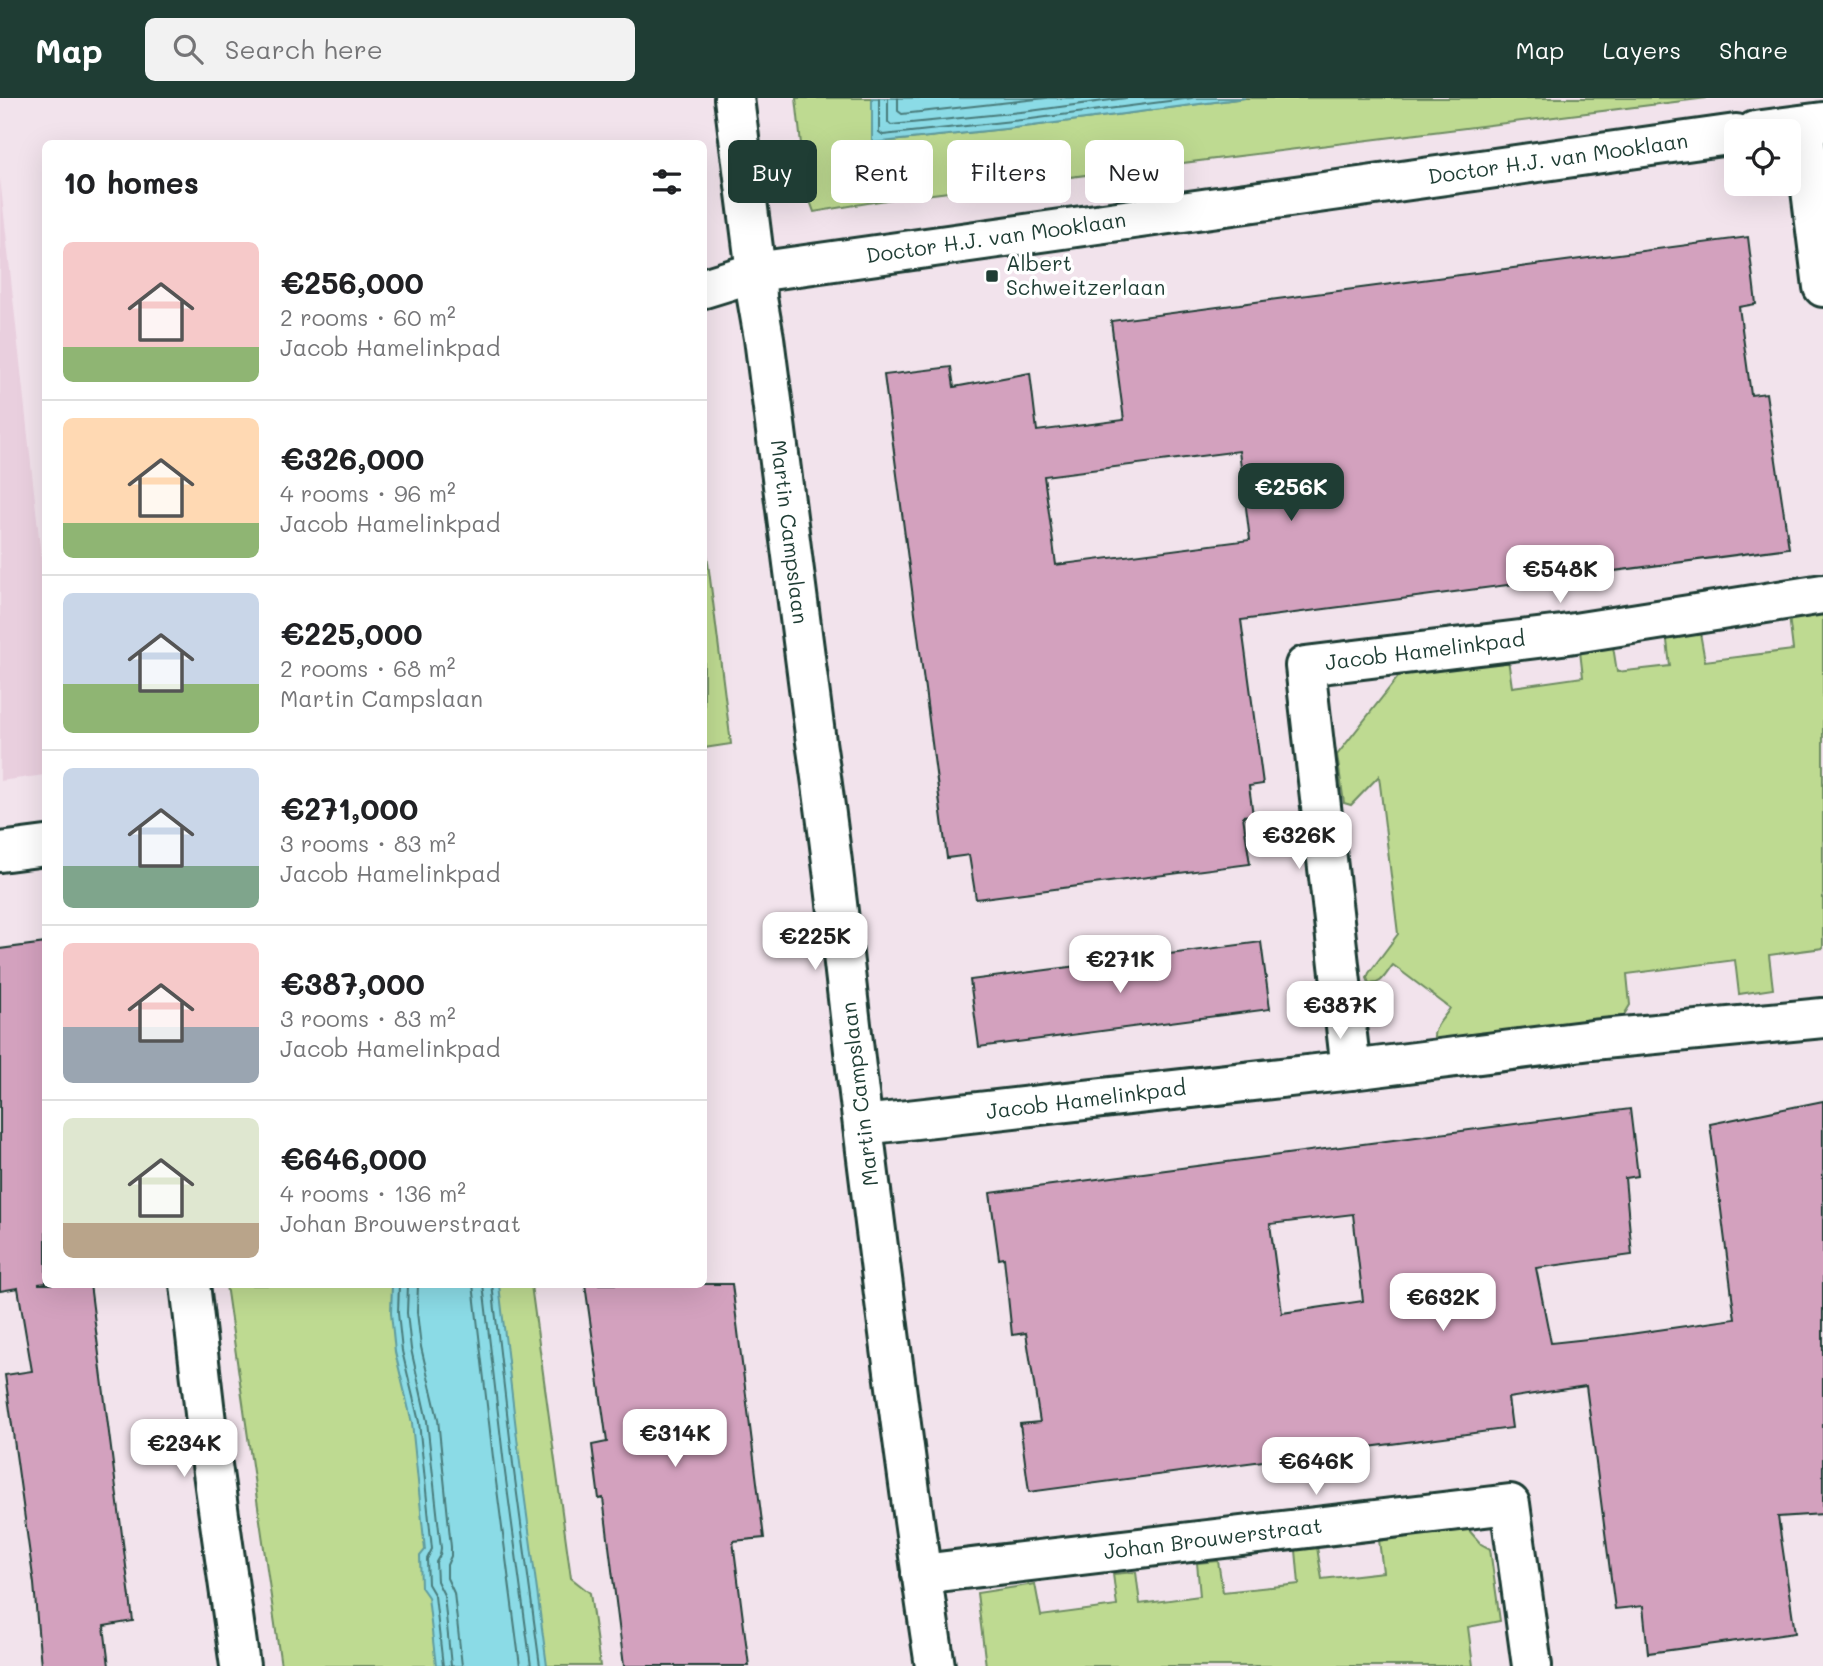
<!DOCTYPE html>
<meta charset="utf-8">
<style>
:root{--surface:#fff;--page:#f2f2f2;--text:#202124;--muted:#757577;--line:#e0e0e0;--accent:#1f3d34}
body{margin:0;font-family:Mali,sans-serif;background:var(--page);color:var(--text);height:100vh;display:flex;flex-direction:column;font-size:26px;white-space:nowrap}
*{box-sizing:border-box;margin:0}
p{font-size:23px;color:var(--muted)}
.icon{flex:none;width:38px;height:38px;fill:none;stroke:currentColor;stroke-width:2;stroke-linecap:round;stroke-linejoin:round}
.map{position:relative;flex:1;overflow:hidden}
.side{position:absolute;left:42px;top:42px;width:665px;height:1148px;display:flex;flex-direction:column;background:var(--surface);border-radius:10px;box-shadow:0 7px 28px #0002}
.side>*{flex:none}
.banner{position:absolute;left:728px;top:42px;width:665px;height:63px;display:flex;gap:14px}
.fabs{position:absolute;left:1724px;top:21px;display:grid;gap:14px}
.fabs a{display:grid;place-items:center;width:77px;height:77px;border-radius:10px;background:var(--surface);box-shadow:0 7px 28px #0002;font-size:35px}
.price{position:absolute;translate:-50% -60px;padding:0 16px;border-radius:14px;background:#fff;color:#222;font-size:23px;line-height:46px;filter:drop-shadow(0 2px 4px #0008)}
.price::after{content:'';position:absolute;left:50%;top:42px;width:21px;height:16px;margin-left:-10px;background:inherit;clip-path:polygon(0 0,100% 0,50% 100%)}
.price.current{background:var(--accent);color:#fff}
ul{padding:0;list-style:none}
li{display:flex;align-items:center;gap:21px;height:175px;padding:0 21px}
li+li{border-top:2px solid var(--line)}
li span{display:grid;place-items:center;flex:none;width:196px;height:140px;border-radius:10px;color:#555}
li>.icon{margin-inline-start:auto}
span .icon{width:84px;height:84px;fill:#fffc;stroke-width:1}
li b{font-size:30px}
h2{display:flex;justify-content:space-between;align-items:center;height:84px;padding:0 21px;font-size:30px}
.tag{padding:0 24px;border-radius:10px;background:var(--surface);box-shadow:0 7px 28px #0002;font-size:24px;line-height:63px}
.tag.current{background:var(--accent);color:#fff}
header{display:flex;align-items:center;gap:42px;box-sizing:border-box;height:98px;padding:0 35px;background:var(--accent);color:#fff}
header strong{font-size:33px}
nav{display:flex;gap:38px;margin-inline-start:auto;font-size:24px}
.search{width:490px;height:63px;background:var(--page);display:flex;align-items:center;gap:18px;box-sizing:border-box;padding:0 24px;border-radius:10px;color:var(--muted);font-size:26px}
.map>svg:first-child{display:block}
.built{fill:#e9cfde}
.green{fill:#beda91;stroke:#6e8c62;stroke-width:2}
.water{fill:#8bdbe6;stroke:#609c9f;stroke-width:2}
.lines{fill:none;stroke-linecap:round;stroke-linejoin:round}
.shore{stroke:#4a7c7b;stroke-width:2}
.building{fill:#d3a1be;stroke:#1f3d34;stroke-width:2;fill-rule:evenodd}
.minor-casing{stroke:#1f3d34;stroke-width:44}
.tertiary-casing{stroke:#1f3d34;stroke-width:44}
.minor{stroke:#fff;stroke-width:38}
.tertiary{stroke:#fff;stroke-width:38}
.poi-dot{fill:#1f3d34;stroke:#fff;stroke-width:2.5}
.labels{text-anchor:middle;stroke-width:7;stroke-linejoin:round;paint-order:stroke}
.street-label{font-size:21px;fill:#1f3d34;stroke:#fff}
.poi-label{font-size:21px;fill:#1f3d34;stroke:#fff;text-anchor:start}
</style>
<header>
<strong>Map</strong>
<div class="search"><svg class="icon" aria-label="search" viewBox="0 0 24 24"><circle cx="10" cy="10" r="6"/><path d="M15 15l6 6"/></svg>Search here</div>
<nav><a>Map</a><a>Layers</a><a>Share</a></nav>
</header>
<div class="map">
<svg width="1823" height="1568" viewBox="0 0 1823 1568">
<rect width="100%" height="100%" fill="#f2e3ec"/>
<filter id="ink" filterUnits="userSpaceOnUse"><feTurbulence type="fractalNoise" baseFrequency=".0143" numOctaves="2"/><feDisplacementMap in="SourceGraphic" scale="14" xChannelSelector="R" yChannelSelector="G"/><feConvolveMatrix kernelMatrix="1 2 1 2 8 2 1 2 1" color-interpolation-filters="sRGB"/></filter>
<g filter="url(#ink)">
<polygon class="built" points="0,80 46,504 45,677 0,683"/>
<g class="green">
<polygon points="796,0 872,0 873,45 1032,28 1245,0 1707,0 892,101 814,114 806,92"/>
<polygon points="704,433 731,646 704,650"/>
<path d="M 1823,514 L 1823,850 L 1769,857 L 1773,891 L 1739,896 L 1735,862 L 1627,876 L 1630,907 L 1622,920 L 1435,944 C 1430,931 1444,921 1450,910 L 1393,867 C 1386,875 1382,888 1369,885 L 1367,880 L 1369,875 L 1398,836 L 1379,678 L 1351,707 L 1344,705 L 1337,657 L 1413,560 L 1507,554 L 1512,589 L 1583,579 L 1579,545 L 1612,542 L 1617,574 L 1670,568 L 1666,534 L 1699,529 L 1705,563 L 1793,552 L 1789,518 Z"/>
<polygon points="226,1187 531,1187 571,1480 590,1495 600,1568 281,1568"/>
<polygon points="1467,1430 1481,1446 1490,1451 1500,1523 1468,1529 1473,1568 986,1568 977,1495 1035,1486 1041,1518 1117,1508 1113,1476 1136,1474 1140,1506 1200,1498 1197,1465 1218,1463 1223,1494 1299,1486 1296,1452 1317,1449 1322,1481 1383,1474 1379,1442"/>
</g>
<g class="water">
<polygon points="872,0 1245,0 1032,28 872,45"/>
<polygon points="392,1187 499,1187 520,1365 547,1568 436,1568 428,1499 421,1489 420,1458 425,1452 412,1325 395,1254 391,1215"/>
</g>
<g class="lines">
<g class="shore">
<polyline points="879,0 879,34 883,37 1031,21 1192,0"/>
<polyline points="888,0 888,24 891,27 1030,13 1126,0"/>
<polyline points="898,0 898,13 902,16 1046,0"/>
<polyline points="399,1186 398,1215 402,1253 419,1324 432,1451 427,1461 428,1486 435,1498 443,1568"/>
<polyline points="408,1186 407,1215 411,1251 427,1323 441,1450 440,1457 436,1464 437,1483 444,1497 451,1568"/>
<polyline points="418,1186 417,1214 421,1249 438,1321 451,1449 451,1458 447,1467 447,1480 454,1495 462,1568"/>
<polyline points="473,1186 494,1368 520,1568"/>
<polyline points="483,1186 504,1367 531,1568"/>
<polyline points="492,1186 513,1366 540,1568"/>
</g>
</g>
<g class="building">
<path d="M 1748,139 L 1756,206 L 1739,209 L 1751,297 L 1766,295 L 1789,450 L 1241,522 L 1263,686 L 1249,688 L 1253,717 L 1243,718 L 1250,766 L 976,801 L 969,757 L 947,760 L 884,277 L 951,269 L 954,289 L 1030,275 L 1037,333 L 1124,322 L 1111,223 ZM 1239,353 L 1250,442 L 1056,467 L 1044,378 Z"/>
<polygon points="1261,844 1270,911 979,949 970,882"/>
<polygon points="46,845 46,1185 38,1186 90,1186 133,1523 104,1528 109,1568 41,1568 34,1486 5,1277 32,1273 18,1190 0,1193 0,851"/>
<path d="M 1823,1003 L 1823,1416 L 1778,1419 L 1795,1535 L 1648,1555 L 1643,1508 L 1615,1511 L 1586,1288 L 1508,1300 L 1512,1330 L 1029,1394 L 1020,1326 L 1040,1324 L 1026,1235 L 1012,1237 L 1004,1160 L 999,1161 L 990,1095 L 1630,1011 L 1638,1078 L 1625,1080 L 1632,1157 L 1536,1170 L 1551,1245 L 1616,1238 L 1735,1221 L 1710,1026 ZM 1353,1116 L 1363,1203 L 1282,1215 L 1270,1126 Z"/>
<polygon points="585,1186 732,1186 764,1440 733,1443 749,1568 624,1568 603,1400 599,1401 592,1347 607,1344"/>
</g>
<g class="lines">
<g class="minor-casing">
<g id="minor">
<path d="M 734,0 L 756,174 L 757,200 L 764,240 L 816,644 C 835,771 847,900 863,1028 C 885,1208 908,1388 935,1568"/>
<polyline points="1803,27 1823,189"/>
<polyline points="0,754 46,748"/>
<polyline points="1351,972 1305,568 1562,537 1823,496"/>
<polyline points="863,1027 1351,972 1592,942 1823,920"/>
<polyline points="921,1476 1510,1406 1532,1568"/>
</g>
</g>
<g class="tertiary-casing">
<g id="tertiary">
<polyline points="1755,33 1823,24"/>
<polyline points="704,190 756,174 1736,36"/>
<polyline points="190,1186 206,1324 240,1568"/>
</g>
</g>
<use href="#minor" class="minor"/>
<use href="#tertiary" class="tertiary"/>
</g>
</g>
<rect class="poi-dot" x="985" y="171" width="14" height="14" rx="3.5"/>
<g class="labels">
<g class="street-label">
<text transform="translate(1558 61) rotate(-8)" y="7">Doctor H.J. van Mooklaan</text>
<text transform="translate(996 140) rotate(-8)" y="7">Doctor H.J. van Mooklaan</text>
<text transform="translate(789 434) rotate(83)" y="7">Martin Campslaan</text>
<text transform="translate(1425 553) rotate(-7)" y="7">Jacob Hamelinkpad</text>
<text transform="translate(860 996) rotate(-97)" y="7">Martin Campslaan</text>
<text transform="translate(1086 1002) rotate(-7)" y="7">Jacob Hamelinkpad</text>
<text transform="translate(1213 1441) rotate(-7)" y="7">Johan Brouwerstraat</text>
</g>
<g class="poi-label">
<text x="1006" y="173">Albert<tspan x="1006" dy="24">Schweitzerlaan</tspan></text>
</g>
</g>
</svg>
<div class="fabs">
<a><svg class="icon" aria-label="locate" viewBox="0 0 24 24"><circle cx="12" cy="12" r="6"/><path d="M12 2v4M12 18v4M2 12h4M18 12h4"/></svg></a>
</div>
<b class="price current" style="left:1291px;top:425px">€256K</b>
<b class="price" style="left:1560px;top:507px">€548K</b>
<b class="price" style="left:1299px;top:773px">€326K</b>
<b class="price" style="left:815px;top:874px">€225K</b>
<b class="price" style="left:1120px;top:897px">€271K</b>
<b class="price" style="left:1340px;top:943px">€387K</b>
<b class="price" style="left:1443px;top:1235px">€632K</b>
<b class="price" style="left:675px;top:1371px">€314K</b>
<b class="price" style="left:184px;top:1381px">€234K</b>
<b class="price" style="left:1316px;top:1399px">€646K</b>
<div class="banner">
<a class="tag current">Buy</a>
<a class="tag">Rent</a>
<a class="tag">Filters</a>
<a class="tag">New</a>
</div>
<section class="side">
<h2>10 homes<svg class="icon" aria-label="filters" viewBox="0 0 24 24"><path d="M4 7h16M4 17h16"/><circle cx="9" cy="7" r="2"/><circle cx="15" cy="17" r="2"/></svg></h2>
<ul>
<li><span style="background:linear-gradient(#f6c9c9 75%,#8fb573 0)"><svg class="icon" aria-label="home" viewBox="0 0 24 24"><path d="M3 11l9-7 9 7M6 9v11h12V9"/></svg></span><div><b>€256,000</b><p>2 rooms · 60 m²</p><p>Jacob Hamelinkpad</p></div></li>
<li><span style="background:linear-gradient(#ffd9b3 75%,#8fb573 0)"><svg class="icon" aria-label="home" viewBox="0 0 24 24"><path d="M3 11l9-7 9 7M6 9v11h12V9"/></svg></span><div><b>€326,000</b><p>4 rooms · 96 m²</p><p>Jacob Hamelinkpad</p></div></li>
<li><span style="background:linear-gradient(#c9d6e8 65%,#8fb573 0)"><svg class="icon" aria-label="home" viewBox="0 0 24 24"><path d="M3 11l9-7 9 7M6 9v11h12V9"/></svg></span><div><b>€225,000</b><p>2 rooms · 68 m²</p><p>Martin Campslaan</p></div></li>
<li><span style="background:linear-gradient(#c9d6e8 70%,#7fa58c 0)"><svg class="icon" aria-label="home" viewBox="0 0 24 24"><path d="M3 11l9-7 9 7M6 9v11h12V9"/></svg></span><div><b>€271,000</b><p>3 rooms · 83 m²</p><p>Jacob Hamelinkpad</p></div></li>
<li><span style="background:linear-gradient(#f6c9c9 60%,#9aa5b1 0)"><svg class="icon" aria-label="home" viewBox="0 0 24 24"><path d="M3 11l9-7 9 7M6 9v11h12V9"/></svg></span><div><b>€387,000</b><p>3 rooms · 83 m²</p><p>Jacob Hamelinkpad</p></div></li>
<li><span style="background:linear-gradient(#dfe7d0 75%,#b9a48a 0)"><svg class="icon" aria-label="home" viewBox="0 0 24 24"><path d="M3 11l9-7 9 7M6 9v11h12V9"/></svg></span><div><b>€646,000</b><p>4 rooms · 136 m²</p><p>Johan Brouwerstraat</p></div></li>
</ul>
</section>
</div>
